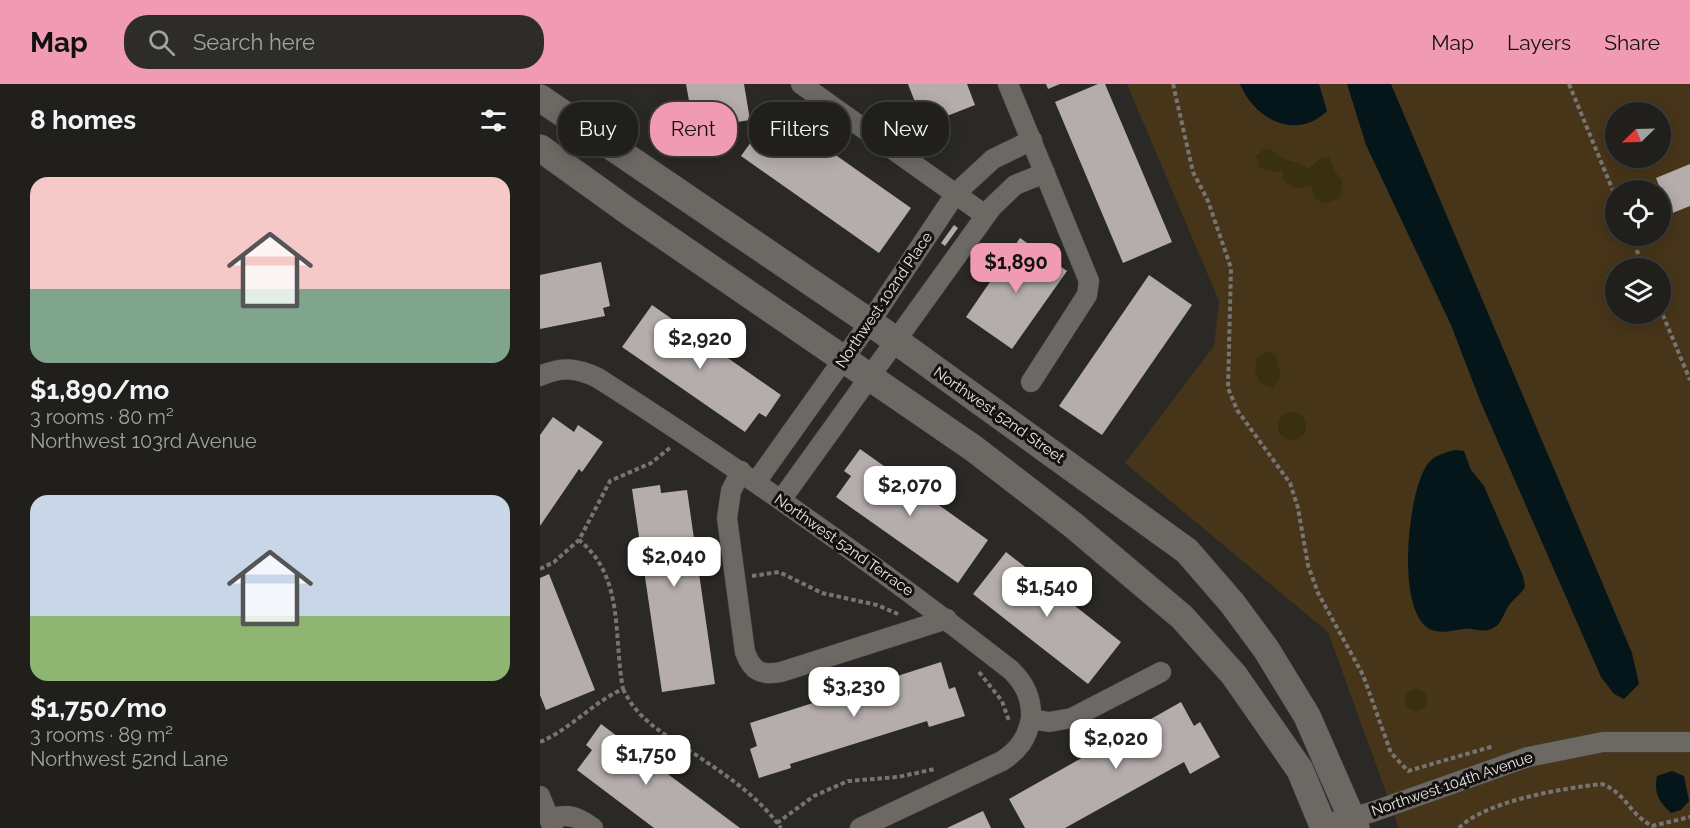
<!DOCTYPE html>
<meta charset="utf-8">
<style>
:root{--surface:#201f1c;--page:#2d2c29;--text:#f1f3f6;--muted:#a2a2a3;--line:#3d3d3b;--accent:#f19ab3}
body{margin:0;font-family:Raleway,sans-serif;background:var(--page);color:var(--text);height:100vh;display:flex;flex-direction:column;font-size:22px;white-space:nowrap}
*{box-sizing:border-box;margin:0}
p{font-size:20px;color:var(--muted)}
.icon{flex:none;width:33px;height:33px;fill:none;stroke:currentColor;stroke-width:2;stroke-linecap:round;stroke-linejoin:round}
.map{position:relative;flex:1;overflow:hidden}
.sheet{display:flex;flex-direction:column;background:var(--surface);width:540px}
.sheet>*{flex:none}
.hud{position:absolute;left:18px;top:18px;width:570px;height:54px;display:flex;gap:12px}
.needle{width:39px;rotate:247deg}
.buttons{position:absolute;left:1065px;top:18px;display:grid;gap:12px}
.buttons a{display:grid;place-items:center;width:66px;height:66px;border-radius:50%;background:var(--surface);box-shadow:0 3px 15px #0003,0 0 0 2px var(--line);font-size:30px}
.price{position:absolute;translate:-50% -51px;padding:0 14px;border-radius:12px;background:#fff;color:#222;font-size:20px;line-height:39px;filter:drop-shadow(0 2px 3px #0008)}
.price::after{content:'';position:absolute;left:50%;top:36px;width:18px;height:14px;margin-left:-9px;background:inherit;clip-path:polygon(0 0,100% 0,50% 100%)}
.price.selected{background:var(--accent);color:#111}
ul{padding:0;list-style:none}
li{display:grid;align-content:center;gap:12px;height:318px;padding:0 30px}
li span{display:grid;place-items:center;height:186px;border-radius:18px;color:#555}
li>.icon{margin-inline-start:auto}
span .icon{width:108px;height:108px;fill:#fffc;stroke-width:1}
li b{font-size:26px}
h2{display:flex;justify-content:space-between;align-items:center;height:72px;padding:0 30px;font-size:26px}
.pill{padding:0 21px;border-radius:24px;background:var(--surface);box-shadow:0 3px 15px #0003,0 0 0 2px var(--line);font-size:21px;line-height:54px}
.pill.selected{background:var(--accent);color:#111}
header{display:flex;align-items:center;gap:36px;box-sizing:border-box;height:84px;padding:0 30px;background:var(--accent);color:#111}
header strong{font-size:28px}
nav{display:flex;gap:33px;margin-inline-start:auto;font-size:21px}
.search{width:420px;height:54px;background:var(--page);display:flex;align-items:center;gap:15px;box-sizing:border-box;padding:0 21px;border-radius:24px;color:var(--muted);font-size:22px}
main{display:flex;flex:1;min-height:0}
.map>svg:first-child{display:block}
.green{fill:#473519;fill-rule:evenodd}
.sand{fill:#383010}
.water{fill:#05161b}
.building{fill:#b4adac}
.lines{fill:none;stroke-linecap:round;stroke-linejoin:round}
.street-casing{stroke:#474441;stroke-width:21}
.secondary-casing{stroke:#474441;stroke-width:28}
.path{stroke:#777572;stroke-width:4;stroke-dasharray:4.5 3;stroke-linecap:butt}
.street{stroke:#6c6964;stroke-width:20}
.secondary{stroke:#6c6964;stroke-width:27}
.labels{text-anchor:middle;stroke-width:6;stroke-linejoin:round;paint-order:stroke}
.street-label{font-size:15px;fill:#e9e7e4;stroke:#131210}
</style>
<header>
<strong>Map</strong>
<div class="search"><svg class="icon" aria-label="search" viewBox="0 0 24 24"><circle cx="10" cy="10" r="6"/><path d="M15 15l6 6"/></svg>Search here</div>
<nav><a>Map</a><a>Layers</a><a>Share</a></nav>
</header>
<main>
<section class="sheet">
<h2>8 homes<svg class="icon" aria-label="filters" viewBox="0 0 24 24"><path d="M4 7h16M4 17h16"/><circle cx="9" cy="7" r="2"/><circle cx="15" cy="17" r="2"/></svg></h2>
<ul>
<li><span style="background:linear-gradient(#f6c9c9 60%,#7fa58c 0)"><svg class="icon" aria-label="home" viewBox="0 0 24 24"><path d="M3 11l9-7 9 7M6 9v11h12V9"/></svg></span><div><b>$1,890/mo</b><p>3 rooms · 80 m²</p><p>Northwest 103rd Avenue</p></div></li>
<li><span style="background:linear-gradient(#c9d6e8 65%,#8fb573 0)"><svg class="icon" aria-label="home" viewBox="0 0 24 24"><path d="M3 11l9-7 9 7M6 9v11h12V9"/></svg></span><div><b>$1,750/mo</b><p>3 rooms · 89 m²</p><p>Northwest 52nd Lane</p></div></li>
</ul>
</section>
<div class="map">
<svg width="1150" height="744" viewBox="0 0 1150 744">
<rect width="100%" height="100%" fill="#2b2925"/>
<path class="green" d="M 587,0 L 1150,0 L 1150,744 L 859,744 L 788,548 L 585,379 L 674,262 L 679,217 ZM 1076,28 L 1120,28 L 1120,74 L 1076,74 ZM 1076,106 L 1120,106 L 1120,152 L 1076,152 ZM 1076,184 L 1120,184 L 1120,230 L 1076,230 Z"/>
<g class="sand">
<path d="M 726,64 C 734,65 735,71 742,74 C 752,79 761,78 769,85 L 782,73 L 790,73 L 794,86 L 802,97 L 800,114 L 783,120 L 776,115 L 771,102 L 756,105 L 744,97 L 742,86 L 736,88 L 719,84 L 716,72 Z"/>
<polygon points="729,267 736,272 741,293 733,304 721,300 715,287 717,274"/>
<circle cx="752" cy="342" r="14"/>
<circle cx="876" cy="616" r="11"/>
</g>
<g class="water">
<path d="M 700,0 L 779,0 L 787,27 C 756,57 715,36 700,0 Z"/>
<polygon points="807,0 851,0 1092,569 1099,600 1084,615 1074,610 1061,593 941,319 911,241 826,61"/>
<path d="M 915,366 L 924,367 L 931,386 L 944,402 L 983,492 L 985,503 C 981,510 975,514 970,520 C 963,528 963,541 951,545 C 942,549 933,544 924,545 C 914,546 903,550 892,546 C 854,531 868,407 887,381 C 894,371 904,369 915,366 Z"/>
<path d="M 1132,687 L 1144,692 L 1149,717 L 1141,726 L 1131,729 C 1118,717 1114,709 1117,692 Z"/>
</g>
<g class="building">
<polygon points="146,0 204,0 210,36 154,45"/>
<polygon points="368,0 427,0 435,21 384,41"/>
<polygon points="506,0 520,0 508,5"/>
<polygon points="558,0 565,0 632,158 583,179 515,18"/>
<polygon points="233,27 371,124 339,169 201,72"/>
<polygon points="1150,80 1150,122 1130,130 1116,94"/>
<polygon points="414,141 418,144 405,162 401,159"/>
<polygon points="480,154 527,187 472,265 426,233"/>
<polygon points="61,178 70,222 63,224 65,232 0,245 0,191"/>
<polygon points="609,191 652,221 562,351 519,322"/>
<polygon points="112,221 241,311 226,333 219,329 205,348 82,263"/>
<polygon points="13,333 34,348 38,341 63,358 42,388 39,385 0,442 0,351"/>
<polygon points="320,365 448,456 418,499 296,413 311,392 304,387"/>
<polygon points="120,401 121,409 147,406 175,600 122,608 92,405"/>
<polygon points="466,468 581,558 548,600 433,510"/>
<polygon points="9,490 55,606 6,626 0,611 0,494"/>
<polygon points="401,578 409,605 415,603 425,632 389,643 387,637 250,680 251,684 219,694 210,665 217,662 210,639"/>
<polygon points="641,618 654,642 660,638 680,673 650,690 644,678 525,744 485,744 469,715"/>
<polygon points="61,640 200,744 114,744 37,686 52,666 46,661"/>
<polygon points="443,727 451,744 407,744"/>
</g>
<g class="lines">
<g class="street-casing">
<g id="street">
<polyline points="261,0 445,131"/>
<polyline points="468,0 549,197 547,211 491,298"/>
<path d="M 0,292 C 21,282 38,284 58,294 C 200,385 338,482 471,586 C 485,600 492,614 491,635"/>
<path d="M 201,387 L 191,407 L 187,434 L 205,568 C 212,587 221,592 241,588 L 407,535"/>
<polyline points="216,398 330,238 416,109 453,75 492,56"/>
<polyline points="241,416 452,123 475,101 505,89"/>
<polyline points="0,712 13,744"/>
<path d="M 9,735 C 28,729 37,732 53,744"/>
<polyline points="783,741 832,728 988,673 1063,658 1150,658"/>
<path d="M 320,744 L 462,677 C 479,666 487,654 491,635 L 509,638 L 532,634 L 621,588"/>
</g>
</g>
<g class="secondary-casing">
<g id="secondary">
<polyline points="0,14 341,246 647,467 692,519 726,565 767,632 816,744"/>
<polyline points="0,64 92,130 433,364 533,441 642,533 694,591 760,686 784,744"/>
</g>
</g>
<g class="path">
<polyline points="633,0 653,88 668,117 691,184 688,304 697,326 750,399 758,424 768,481 778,509 823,591 851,669 868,687 954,662"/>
<polyline points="1029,0 1076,114"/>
<polyline points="1091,152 1104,184"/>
<polyline points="1120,224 1150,296"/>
<polyline points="0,485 14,478 39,456 70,397 111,379 131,363"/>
<polyline points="212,492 239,488 282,509 337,521 358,530"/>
<polyline points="439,588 462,617 469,637"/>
<path d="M 83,605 C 98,637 125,650 153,669 C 186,691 218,712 241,744"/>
<path d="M 0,658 C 31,645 53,618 83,605 C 73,552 85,493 39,456"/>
<polyline points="237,739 274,712 308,697 358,693 395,685"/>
<path d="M 919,744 C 945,717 1024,704 1062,700 C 1087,710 1088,729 1112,742 L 1150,733"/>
</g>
<use href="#street" class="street"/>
<use href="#secondary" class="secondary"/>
</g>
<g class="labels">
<g class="street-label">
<text transform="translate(344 216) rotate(-56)" y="5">Northwest 102nd Place</text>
<text transform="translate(459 331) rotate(35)" y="5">Northwest 52nd Street</text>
<text transform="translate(304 461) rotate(35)" y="5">Northwest 52nd Terrace</text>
<text transform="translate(912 700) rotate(-19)" y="5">Northwest 104th Avenue</text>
</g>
</g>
</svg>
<div class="buttons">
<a><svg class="needle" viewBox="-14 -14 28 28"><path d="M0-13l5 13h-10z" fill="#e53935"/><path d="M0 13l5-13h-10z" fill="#a2a2a3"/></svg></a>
<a><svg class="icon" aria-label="locate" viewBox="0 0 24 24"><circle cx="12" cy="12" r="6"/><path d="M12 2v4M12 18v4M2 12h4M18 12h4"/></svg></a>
<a><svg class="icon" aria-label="layers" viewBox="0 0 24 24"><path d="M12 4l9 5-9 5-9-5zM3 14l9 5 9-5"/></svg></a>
</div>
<b class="price selected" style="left:476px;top:210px">$1,890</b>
<b class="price" style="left:160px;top:286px">$2,920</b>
<b class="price" style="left:370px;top:433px">$2,070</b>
<b class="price" style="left:134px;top:504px">$2,040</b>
<b class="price" style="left:507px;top:534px">$1,540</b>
<b class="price" style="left:314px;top:634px">$3,230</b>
<b class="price" style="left:576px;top:686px">$2,020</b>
<b class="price" style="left:106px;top:702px">$1,750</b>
<div class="hud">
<a class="pill">Buy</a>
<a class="pill selected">Rent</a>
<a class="pill">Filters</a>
<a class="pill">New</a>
</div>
</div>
</main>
